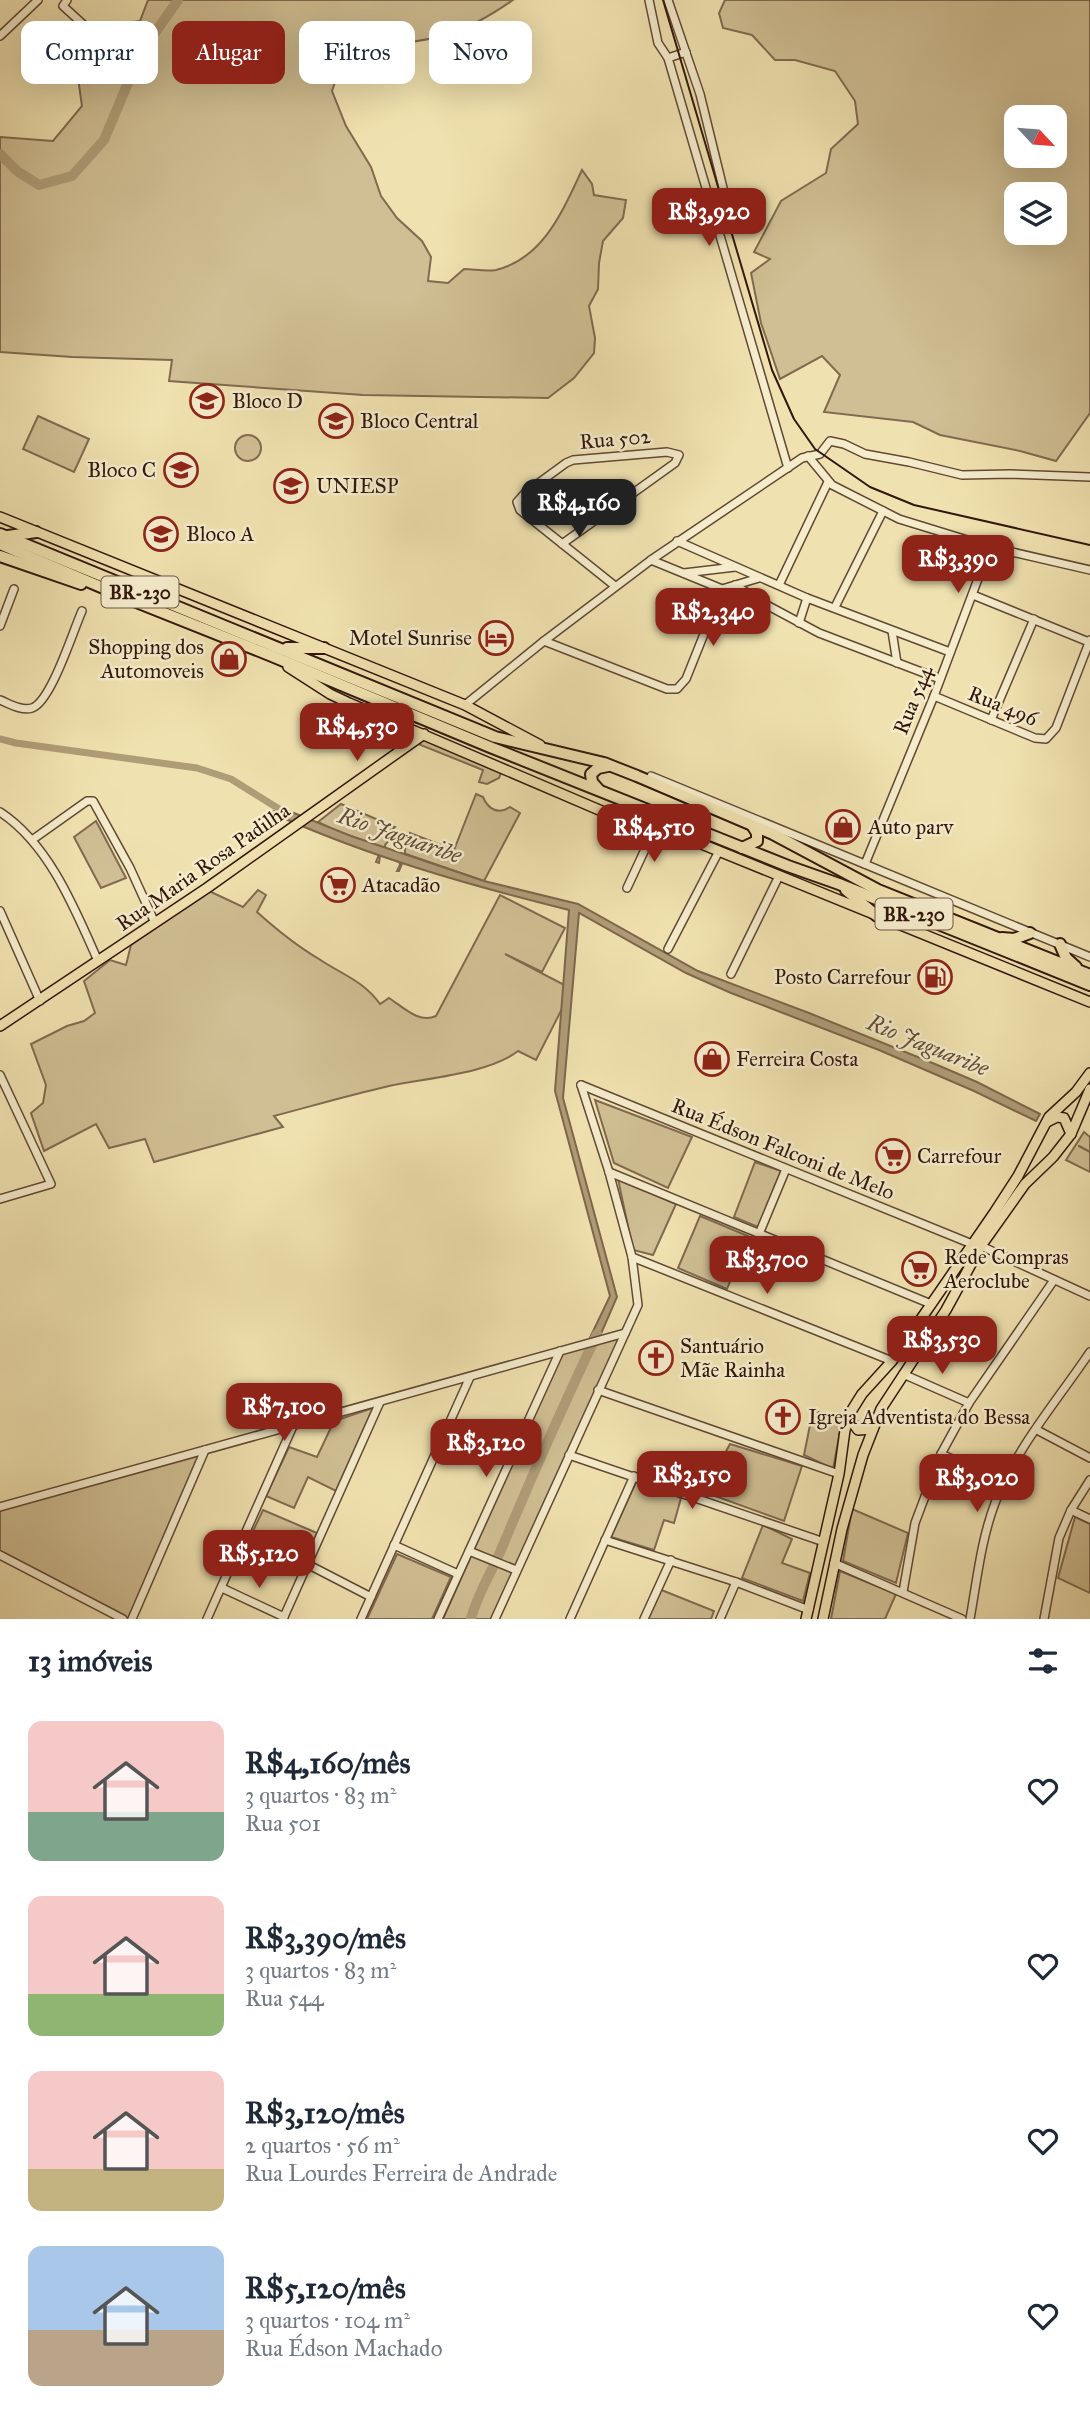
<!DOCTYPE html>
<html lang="pt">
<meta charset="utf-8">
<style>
:root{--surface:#fff;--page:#f2f2f3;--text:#1f2937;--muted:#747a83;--accent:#8f2418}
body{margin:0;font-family:"IM FELL Great Primer",serif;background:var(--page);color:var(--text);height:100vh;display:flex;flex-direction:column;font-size:26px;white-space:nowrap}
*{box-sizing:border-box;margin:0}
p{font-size:23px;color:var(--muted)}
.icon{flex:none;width:38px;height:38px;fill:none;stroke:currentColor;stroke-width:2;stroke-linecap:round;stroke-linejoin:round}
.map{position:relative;height:1619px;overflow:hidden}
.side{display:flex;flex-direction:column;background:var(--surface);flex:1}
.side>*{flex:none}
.top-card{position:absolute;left:21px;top:21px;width:700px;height:63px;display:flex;gap:14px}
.needle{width:46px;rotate:116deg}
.controls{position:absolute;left:1004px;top:105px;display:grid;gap:14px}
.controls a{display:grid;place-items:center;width:63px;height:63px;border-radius:14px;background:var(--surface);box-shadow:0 7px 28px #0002;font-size:35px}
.price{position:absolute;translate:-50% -60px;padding:0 16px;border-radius:14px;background:var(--accent);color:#fff;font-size:23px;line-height:46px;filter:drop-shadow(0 2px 4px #0008)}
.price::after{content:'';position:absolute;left:50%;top:42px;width:21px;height:16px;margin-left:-10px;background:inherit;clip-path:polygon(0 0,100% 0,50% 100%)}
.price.active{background:#222;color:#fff}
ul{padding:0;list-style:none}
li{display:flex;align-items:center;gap:21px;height:175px;padding:0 28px}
li span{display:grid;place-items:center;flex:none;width:196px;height:140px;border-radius:14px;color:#555}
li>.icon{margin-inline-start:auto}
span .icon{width:84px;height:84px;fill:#fffc;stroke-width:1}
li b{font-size:30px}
h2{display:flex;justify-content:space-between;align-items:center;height:84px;padding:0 28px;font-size:30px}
.tag{padding:0 24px;border-radius:14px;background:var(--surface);box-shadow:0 7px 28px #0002;font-size:24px;line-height:63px}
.tag.active{background:var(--accent);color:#fff}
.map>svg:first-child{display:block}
.green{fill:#d0bf94;stroke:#806a50;stroke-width:2;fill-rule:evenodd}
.water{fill:#af9d78;stroke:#7d674c;stroke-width:2}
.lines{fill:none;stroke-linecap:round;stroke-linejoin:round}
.stream{stroke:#7d674c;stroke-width:2}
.canal{stroke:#af9d78;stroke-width:7}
.river{stroke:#af9d78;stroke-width:10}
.minor-casing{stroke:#614934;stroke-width:10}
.major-casing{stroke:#31160b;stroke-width:12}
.highway-casing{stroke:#31160b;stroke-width:14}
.minor{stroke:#f5eccc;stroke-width:7}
.major{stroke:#f0e2b0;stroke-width:9}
.highway{stroke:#f0e2b0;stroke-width:10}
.tram{stroke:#31160b;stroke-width:2}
.labels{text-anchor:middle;stroke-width:5;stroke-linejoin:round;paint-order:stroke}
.shield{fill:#f5eccc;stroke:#6c5645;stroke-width:2}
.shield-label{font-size:19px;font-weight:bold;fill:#31160b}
.poi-label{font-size:21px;fill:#31160b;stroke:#f5eccc;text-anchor:start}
.street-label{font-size:21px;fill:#31160b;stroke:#f5eccc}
.water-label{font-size:23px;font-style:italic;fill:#634c37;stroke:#f5eccc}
</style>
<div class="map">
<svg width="1090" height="1619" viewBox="0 0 1090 1619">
<rect width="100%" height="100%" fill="#f0e2b0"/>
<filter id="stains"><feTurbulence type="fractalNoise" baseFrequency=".00286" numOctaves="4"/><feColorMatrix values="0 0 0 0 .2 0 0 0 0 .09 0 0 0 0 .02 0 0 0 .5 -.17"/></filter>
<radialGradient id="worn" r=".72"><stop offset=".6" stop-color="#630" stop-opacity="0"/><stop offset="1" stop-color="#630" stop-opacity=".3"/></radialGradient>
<g class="green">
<path d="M 148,0 L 513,0 C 493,14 470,28 446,35 C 412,45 365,42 340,71 C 336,77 334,85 332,91 L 346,126 L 371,167 L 381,196 L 397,218 L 422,241 L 431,257 L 428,281 L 448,283 L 464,269 C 474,269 486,272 496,270 C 544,258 563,210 582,170 L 592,184 L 594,195 L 626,200 L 623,218 L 603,241 L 599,263 L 598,289 L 589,306 L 595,338 L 594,353 L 574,378 L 548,398 L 363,395 L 169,381 L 172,360 L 72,357 L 0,352 L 0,137 L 53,141 L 82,106 L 77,71 L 79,52 L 66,48 L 86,28 L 140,21 Z"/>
<path d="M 725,0 L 1090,0 L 1090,413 L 1056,461 L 1020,451 L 940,435 L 913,422 L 824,412 L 840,375 L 822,356 L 780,379 L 761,323 L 751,273 L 770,259 L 754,252 L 781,201 L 826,173 L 831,149 L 858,124 L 855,101 L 835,71 L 795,60 L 775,60 L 752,35 L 723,28 L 719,13 ZM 1017,117 L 1055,117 L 1055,156 L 1017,156 ZM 1017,194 L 1055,194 L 1055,233 L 1017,233 Z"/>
<polygon points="38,416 89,439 74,472 23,449"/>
<circle cx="248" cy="448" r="13"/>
<polygon points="423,739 480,762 484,766 501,773 499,778 487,784 479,782 483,770 418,744"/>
<path d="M 476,794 L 483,797 C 488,809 498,815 510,807 L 520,813 L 484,881 L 406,854 L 399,871 L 397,871 L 400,865 L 399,860 L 405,853 L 405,845 L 410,841 L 410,833 L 454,850 Z"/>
<polygon points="341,804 395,827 389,832 390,839 385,845 386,850 380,856 379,863 376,862 382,847 336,831 318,822"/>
<polygon points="96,821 126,878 101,888 74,837"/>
<path d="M 258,890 L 266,895 L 257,912 C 277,930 297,946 319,959 C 341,974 364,981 380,1004 L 389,998 C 403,1007 419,1024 436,1016 L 500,895 L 565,928 L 542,972 L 505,954 L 572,989 L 536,1060 L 518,1051 C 489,1074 425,1078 389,1086 C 350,1095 312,1106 274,1116 L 283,1127 L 154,1162 L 145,1139 L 109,1148 L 96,1124 L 44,1151 L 31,1113 L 43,1103 L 46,1085 L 31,1044 L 67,1026 L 84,1021 L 95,1013 L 84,981 L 110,960 L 126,965 L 131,945 L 209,891 L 243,907 Z"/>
<polygon points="595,1100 692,1137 668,1188 614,1163"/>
<polygon points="1084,1132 1090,1137 1090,1172 1066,1160"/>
<polygon points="755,1162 781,1171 758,1227 734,1217"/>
<polygon points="618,1179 676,1204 653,1255 633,1250"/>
<polygon points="700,1216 748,1236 727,1289 678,1268"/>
<polygon points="625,1335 497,1619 443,1619 561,1354"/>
<polygon points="373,1408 336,1491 308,1477 294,1508 266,1496 289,1447 317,1457 334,1421"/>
<polygon points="813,1410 842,1421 833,1469 804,1455"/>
<polygon points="730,1444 802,1466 784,1521 704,1492"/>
<polygon points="202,1452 128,1619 120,1619 0,1552 0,1509"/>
<polygon points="637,1480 681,1498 674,1523 664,1520 654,1550 611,1537"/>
<polygon points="852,1509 908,1533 896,1583 843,1561"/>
<polygon points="263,1510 317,1533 304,1563 275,1550 269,1559 245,1548"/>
<polygon points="1075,1517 1090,1524 1090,1593 1058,1578"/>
<polygon points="763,1525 792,1539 782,1563 810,1573 803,1601 742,1578"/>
<polygon points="397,1554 451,1577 432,1619 367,1619"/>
<polygon points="840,1571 896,1594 885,1619 831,1619"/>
<polygon points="659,1589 714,1611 711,1619 647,1619"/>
</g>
<path class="water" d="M 279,807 L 351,836 L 484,881 L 578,904 L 698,971 L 809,1013 L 935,1064 L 977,1082 L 1040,1114 L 1036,1121 L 974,1091 L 879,1050 L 731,993 L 686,973 L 579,913 L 563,1098 L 617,1297 L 597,1343 L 586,1346 L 610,1296 L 555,1091 L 569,910 C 468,885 367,856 272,813 Z"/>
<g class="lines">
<polyline class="stream" points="1079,1146 1090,1152"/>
<polyline class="canal" points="0,739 16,743 197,768 231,779 284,812"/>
<g class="river">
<polyline points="0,154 17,171 39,185 72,176 104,140 140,54 178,0"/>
<path d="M 471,1619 C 477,1595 491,1573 501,1550 C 531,1478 563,1406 597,1334"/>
</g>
<g class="minor-casing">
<g id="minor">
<polyline points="67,0 63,6 85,26"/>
<polyline points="649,0 658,43 668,58"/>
<polyline points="668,0 700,94 724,192 723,199 711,204"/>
<polyline points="0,36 38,0"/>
<polyline points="686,52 668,58 788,468"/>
<polyline points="808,456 832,485 899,519 990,547 1090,570"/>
<polyline points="677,541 807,598 950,652"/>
<polyline points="562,544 675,463 679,455 667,452 573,460 566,463 525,493 517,502 520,510 615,586"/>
<polyline points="651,560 722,589"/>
<polyline points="684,573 735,567"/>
<polyline points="735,585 763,603 819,633 940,679"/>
<polyline points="779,585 828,482"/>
<polyline points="973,595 1089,642"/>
<polyline points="835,607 883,511"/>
<polyline points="799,623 807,598"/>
<polyline points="0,626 14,589"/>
<polyline points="892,631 897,663"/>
<polyline points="544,641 667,689 677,689 686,679 722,589 759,578"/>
<polyline points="934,696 1035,738 1046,739 1056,728 1090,640"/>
<path d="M 0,700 C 10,704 21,711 32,708 C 51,702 73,631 82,611"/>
<polyline points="465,705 544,641 651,560 802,458 820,454 830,441 844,444 865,454 909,462 962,475 1010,474 1090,477"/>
<polyline points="991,720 1034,619"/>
<polyline points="651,776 1090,957"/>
<path d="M 0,812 C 49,844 75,909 98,961"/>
<polyline points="32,840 87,801 93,801 130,868 155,923"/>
<polyline points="865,864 934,696 990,547"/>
<polyline points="627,888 655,828"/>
<polyline points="0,911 40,1001"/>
<polyline points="668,949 719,851"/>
<polyline points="731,974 779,876"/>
<polyline points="0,1075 51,1184 0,1199"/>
<polyline points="581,1085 972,1244"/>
<polyline points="609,1172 931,1304"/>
<polyline points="759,1234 786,1169"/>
<polyline points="981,1246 1090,1296"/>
<polyline points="632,1257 892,1361"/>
<polyline points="903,1374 969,1403"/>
<polyline points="598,1390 839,1474"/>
<polyline points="1037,1430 1090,1458"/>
<polyline points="941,1454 1004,1482"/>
<polyline points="569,1455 824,1542"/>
<polyline points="0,1507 625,1333"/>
<polyline points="1071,1510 1090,1519"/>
<polyline points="605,1540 736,1582 809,1610"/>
<polyline points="394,1545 458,1574"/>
<polyline points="469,1551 516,1570"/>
<polyline points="0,1555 123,1619"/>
<polyline points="834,1563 962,1619"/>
<polyline points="309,1565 371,1597"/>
<polyline points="222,1588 284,1617"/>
<polyline points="903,1592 915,1523 941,1454 969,1403 1054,1280"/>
<polyline points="132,1619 205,1450"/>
<polyline points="207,1619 293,1426"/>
<polyline points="283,1619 380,1402"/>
<polyline points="361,1619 470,1377"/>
<polyline points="438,1619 560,1351"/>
<polyline points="495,1619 638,1305 632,1257 609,1172 581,1085"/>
<polyline points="570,1619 634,1476"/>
<polyline points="644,1619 671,1560"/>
<polyline points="720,1619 736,1582"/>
<path d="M 970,1619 C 977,1580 981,1540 995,1503 C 1016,1448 1057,1401 1090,1352"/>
<polyline points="1044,1619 1059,1538 1071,1510 1090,1480"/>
</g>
</g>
<g class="major-casing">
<g id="major">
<polyline points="0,517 465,705 540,745"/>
<polyline points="288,667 330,694 349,703 611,815 699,843 1090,1002"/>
<polyline points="0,1026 207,888 424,734"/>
<polyline points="1047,1122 1057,1117 1064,1118 1071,1134"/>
<polyline points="849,1418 858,1430 873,1429"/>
<polyline points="806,1619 839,1474 845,1430 852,1410 862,1394 892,1361 994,1213 1018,1176 1049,1117 1076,1092 1090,1073"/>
<polyline points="823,1619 842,1529 863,1455 881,1409 946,1310 981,1246 1025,1184 1053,1157 1071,1134 1090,1089"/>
</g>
</g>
<g class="highway-casing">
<g id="highway">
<polyline points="0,534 495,737 604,763 637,776 773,834 878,890 1090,975"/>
<polyline points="8,536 36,532"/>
<polyline points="0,544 134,601 272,656 490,747 788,866 839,884 1090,985"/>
<polyline points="0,556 81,584"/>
<polyline points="287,648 324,648"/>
<polyline points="599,790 592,782 591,774 598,768 608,766"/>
<polyline points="742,848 757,841 757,833 752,825"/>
<polyline points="846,890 877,916"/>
<polyline points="1002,938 1014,939 1030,933"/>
<polyline points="1060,944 1066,958 1076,967"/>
</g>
</g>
<use href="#minor" class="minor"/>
<use href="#major" class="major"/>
<use href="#highway" class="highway"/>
<polyline class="tram" points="663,0 772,370 794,419 815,449 870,487 914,505 1090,545"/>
</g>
<defs>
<g id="university-ring" transform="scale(1.75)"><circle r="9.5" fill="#f5eccc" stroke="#8f2418" stroke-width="1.5"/><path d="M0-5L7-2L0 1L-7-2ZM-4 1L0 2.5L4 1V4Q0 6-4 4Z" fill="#8f2418"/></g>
<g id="hotel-ring" transform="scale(1.75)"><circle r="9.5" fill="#f5eccc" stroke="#8f2418" stroke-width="1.5"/><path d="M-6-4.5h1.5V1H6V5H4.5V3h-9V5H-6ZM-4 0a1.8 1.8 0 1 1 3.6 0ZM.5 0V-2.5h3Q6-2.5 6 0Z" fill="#8f2418"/></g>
<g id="shop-ring" transform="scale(1.75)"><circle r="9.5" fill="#f5eccc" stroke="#8f2418" stroke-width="1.5"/><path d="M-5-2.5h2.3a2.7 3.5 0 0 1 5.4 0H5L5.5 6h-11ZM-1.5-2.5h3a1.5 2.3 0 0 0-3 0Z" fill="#8f2418"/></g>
<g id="supermarket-ring" transform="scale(1.75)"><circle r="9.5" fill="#f5eccc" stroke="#8f2418" stroke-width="1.5"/><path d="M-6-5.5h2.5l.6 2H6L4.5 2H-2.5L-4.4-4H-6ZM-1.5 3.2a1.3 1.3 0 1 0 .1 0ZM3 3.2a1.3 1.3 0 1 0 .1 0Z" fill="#8f2418"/></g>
<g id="fuel-ring" transform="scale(1.75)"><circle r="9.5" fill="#f5eccc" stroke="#8f2418" stroke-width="1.5"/><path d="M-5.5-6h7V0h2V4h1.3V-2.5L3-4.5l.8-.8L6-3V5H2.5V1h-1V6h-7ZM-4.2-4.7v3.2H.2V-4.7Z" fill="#8f2418"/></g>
<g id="church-ring" transform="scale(1.75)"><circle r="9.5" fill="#f5eccc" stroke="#8f2418" stroke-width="1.5"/><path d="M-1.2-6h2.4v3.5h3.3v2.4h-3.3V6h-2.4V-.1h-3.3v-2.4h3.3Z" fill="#8f2418"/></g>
</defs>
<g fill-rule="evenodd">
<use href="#university-ring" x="207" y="401"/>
<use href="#university-ring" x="336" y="421"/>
<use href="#university-ring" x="181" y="470"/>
<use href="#university-ring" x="291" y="486"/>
<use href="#university-ring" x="161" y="534"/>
<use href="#hotel-ring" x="496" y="638"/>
<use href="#shop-ring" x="229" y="659"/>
<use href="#shop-ring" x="843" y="827"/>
<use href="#supermarket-ring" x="338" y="885"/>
<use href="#fuel-ring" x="935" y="977"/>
<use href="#shop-ring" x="712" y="1059"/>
<use href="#supermarket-ring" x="893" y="1156"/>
<use href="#supermarket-ring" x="919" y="1269"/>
<use href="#church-ring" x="656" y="1358"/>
<use href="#church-ring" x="783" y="1417"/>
</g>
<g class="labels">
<g class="shield">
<rect x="101.5" y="576.5" width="77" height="31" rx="5"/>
<rect x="875.5" y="898.5" width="77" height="31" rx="5"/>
</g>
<g class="shield-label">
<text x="140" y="599">BR-230</text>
<text x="914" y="921">BR-230</text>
</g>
<g class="poi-label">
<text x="232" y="408">Bloco D</text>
<text x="360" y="428">Bloco Central</text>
<text x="156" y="477" text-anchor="end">Bloco C</text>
<text x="316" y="493">UNIESP</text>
<text x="186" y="541">Bloco A</text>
<text x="472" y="645" text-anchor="end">Motel Sunrise</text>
<text x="204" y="654" text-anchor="end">Shopping dos<tspan x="204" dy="24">Automoveis</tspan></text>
<text x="868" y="834">Auto parv</text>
<text x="362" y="892">Atacadão</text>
<text x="911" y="984" text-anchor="end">Posto Carrefour</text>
<text x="736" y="1066">Ferreira Costa</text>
<text x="917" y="1163">Carrefour</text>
<text x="944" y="1264">Rede Compras<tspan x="944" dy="24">Aeroclube</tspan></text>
<text x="680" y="1353">Santuário<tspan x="680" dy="24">Mãe Rainha</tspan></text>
<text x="808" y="1424">Igreja Adventista do Bessa</text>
</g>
<g class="street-label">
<text transform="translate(615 439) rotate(-5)" y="7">Rua 502</text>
<text transform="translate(913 700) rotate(-68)" y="7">Rua 544</text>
<text transform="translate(1003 706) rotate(22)" y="7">Rua 496</text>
<text transform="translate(203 867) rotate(-35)" y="7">Rua Maria Rosa Padilha</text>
<text transform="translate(783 1149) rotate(22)" y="7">Rua Édson Falconi de Melo</text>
</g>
<g class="water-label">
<text transform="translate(400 835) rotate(19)" y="8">Rio Jaguaribe</text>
<text transform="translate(928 1045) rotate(22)" y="8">Rio Jaguaribe</text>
</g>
</g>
<rect width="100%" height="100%" filter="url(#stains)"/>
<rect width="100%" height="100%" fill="url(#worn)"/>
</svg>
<div class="controls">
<a><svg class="needle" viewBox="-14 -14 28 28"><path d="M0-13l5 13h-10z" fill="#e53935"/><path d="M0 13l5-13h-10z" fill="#747a83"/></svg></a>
<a><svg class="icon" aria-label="layers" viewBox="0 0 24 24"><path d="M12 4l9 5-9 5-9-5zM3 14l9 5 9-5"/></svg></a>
</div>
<b class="price" style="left:709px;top:248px">R$3,920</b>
<b class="price active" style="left:579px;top:539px">R$4,160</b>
<b class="price" style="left:958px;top:595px">R$3,390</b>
<b class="price" style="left:713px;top:648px">R$2,340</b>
<b class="price" style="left:357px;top:763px">R$4,530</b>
<b class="price" style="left:654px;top:864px">R$4,510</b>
<b class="price" style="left:767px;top:1296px">R$3,700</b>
<b class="price" style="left:942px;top:1376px">R$3,530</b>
<b class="price" style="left:284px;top:1443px">R$7,100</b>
<b class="price" style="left:486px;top:1479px">R$3,120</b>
<b class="price" style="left:692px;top:1511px">R$3,150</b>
<b class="price" style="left:977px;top:1514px">R$3,020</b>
<b class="price" style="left:259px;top:1590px">R$5,120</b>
<div class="top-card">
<a class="tag">Comprar</a>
<a class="tag active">Alugar</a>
<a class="tag">Filtros</a>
<a class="tag">Novo</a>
</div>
</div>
<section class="side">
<h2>13 imóveis<svg class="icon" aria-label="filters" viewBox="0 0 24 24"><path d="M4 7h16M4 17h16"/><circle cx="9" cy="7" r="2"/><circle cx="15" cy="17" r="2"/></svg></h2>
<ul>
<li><span style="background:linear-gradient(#f6c9c9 65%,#7fa58c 0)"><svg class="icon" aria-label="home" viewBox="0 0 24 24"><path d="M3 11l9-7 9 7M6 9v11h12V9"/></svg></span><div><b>R$4,160/mês</b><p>3 quartos · 83 m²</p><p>Rua 501</p></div><svg class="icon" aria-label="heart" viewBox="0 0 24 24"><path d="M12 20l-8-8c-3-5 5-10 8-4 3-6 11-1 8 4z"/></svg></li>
<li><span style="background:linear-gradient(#f6c9c9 70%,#8fb573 0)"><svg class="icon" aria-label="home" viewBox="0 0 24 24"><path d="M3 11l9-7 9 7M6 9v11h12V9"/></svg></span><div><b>R$3,390/mês</b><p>3 quartos · 83 m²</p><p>Rua 544</p></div><svg class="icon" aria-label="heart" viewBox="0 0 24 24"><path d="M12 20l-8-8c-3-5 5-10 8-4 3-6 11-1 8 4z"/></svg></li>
<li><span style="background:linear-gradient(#f6c9c9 70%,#c2b280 0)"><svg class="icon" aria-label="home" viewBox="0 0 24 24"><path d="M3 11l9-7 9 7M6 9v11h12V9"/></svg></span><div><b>R$3,120/mês</b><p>2 quartos · 56 m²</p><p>Rua Lourdes Ferreira de Andrade</p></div><svg class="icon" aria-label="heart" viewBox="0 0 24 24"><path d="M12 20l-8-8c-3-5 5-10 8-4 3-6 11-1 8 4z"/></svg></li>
<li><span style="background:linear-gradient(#a9c7e8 60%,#b9a48a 0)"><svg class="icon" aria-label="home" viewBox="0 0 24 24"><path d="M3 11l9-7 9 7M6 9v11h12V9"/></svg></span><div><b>R$5,120/mês</b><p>3 quartos · 104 m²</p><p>Rua Édson Machado</p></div><svg class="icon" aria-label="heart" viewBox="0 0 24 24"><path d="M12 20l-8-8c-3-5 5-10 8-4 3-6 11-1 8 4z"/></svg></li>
</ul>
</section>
